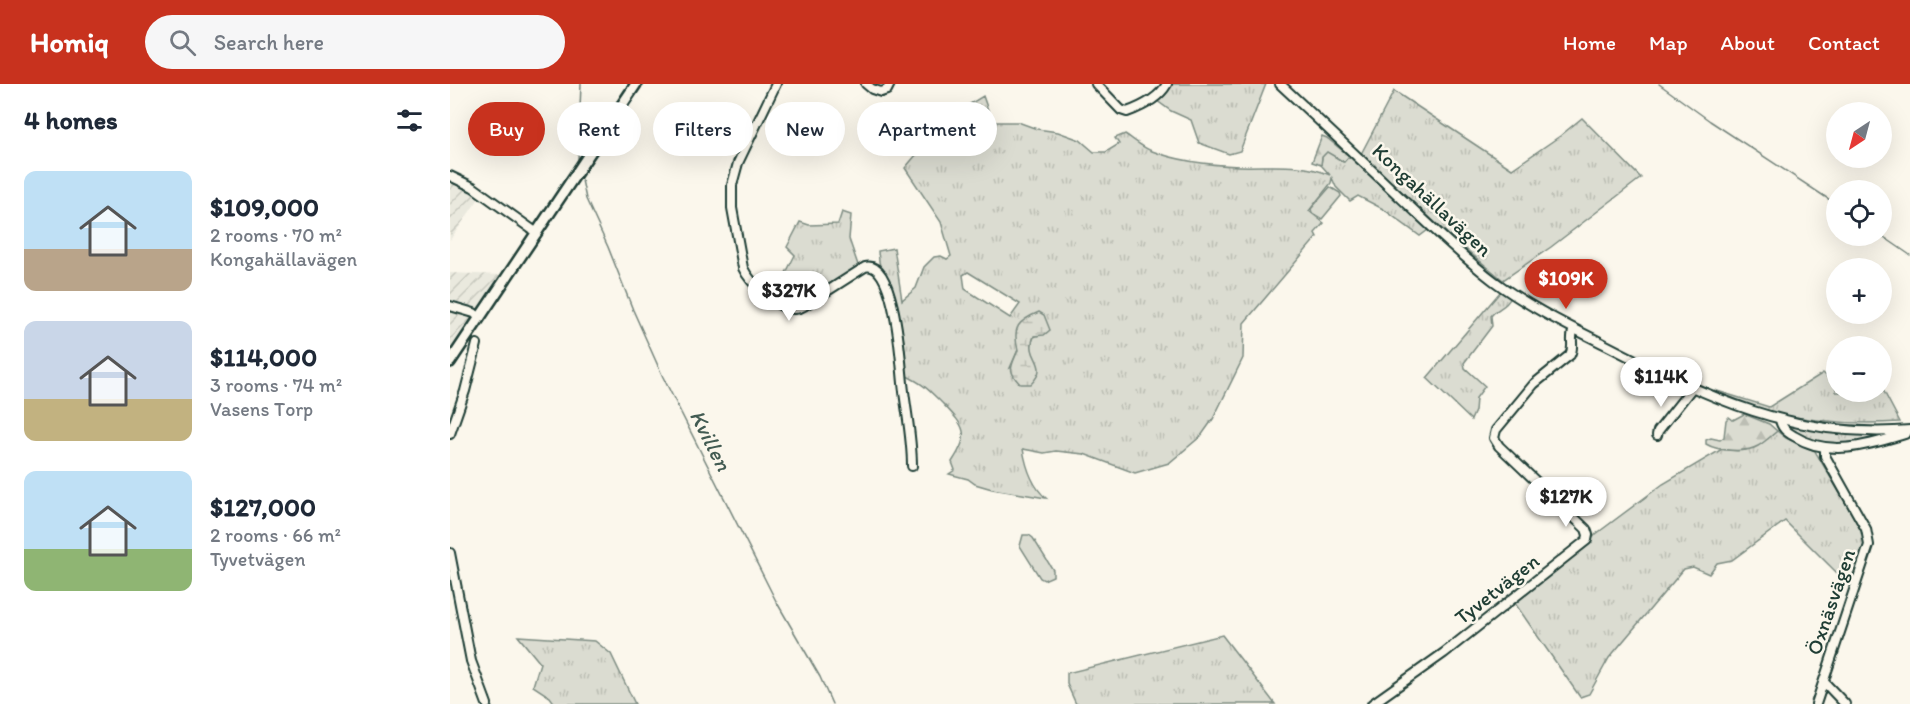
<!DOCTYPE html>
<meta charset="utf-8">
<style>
:root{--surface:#fff;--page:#f6f6f7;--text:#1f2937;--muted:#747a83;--accent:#c8321e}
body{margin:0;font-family:Itim,sans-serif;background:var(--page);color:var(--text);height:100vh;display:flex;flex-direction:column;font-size:22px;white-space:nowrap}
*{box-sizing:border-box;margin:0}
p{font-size:20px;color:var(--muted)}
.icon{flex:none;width:33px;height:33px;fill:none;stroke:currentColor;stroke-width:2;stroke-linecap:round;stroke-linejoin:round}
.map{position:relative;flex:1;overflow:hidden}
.details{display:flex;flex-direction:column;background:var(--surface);width:450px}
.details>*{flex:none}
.guide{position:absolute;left:18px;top:18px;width:570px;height:54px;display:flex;gap:12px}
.needle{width:39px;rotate:216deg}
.buttons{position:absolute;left:1376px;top:18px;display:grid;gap:12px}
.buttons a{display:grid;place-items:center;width:66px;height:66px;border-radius:50%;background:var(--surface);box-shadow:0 6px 24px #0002;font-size:30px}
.price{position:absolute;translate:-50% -51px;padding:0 14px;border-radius:21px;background:#fff;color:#222;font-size:20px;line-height:39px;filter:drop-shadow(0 2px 3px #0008)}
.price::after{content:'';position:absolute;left:50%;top:36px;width:18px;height:14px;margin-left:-9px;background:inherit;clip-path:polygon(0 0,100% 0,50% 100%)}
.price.selected{background:var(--accent);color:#fff}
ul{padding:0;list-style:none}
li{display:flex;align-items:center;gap:18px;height:150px;padding:0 24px}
li span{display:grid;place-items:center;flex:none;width:168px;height:120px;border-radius:12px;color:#555}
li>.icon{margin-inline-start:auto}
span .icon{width:72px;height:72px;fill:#fffc;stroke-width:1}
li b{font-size:26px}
h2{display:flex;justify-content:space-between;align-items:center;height:72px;padding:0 24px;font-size:26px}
.chip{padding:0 21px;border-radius:27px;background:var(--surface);box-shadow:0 6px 24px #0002;font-size:21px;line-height:54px}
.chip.selected{background:var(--accent);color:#fff}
header{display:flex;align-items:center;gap:36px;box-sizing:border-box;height:84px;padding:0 30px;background:var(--accent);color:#fff}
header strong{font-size:28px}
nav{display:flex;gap:33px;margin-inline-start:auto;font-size:21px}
.search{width:420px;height:54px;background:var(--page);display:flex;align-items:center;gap:15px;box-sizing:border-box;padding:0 21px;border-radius:33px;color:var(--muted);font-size:22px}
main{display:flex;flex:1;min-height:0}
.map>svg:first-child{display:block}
.industrial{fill:url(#industrial-furrows)}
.grass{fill:url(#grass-tufts);stroke:#7d8c82;stroke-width:1.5;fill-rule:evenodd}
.forest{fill:url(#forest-firs);stroke:#7d8c82;stroke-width:1.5}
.wetland{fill:url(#wetland-marsh);stroke:#7d8c82;stroke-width:1.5}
.park{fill:#dbdcd1;stroke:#7d8c82;stroke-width:1.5}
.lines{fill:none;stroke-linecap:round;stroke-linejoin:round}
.stream{stroke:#74847b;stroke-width:1.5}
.minor-casing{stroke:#1f3d34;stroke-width:12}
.major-casing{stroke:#1f3d34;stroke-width:14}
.minor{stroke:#fbf7ec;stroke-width:8}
.major{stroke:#fbf7ec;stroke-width:9}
.labels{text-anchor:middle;stroke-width:5;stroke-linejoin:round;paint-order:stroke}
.street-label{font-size:21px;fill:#1f3d34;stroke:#fbf7ec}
.water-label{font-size:22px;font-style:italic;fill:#425b52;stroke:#fbf7ec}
</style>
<header>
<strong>Homiq</strong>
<div class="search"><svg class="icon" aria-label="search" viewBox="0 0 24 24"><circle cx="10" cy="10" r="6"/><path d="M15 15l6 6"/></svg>Search here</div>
<nav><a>Home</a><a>Map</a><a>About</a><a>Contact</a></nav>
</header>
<main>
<section class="details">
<h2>4 homes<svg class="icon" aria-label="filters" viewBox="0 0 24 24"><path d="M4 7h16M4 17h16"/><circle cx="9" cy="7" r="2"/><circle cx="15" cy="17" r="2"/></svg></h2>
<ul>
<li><span style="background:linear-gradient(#bfe0f5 65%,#b9a48a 0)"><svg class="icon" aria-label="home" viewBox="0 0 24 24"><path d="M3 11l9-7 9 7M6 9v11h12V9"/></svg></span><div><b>$109,000</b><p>2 rooms · 70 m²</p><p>Kongahällavägen</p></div></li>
<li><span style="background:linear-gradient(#c9d6e8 65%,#c2b280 0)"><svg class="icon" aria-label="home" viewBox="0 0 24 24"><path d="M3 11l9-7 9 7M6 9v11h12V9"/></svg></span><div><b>$114,000</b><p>3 rooms · 74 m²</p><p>Vasens Torp</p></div></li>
<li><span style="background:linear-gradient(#bfe0f5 65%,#8fb573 0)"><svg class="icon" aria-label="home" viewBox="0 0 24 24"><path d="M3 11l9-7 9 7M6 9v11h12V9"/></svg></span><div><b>$127,000</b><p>2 rooms · 66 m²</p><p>Tyvetvägen</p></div></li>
</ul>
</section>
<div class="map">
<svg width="1460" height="620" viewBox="0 0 1460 620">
<defs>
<pattern id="industrial-furrows" width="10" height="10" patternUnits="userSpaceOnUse" patternTransform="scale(1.5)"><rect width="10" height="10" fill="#eae9de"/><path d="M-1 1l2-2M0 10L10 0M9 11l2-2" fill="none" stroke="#c8c9bf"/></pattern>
<pattern id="grass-tufts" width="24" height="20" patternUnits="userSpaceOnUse" patternTransform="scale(1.5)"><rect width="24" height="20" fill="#dbdcd1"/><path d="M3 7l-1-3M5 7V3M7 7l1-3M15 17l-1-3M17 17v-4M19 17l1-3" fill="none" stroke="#bcbeb4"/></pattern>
<pattern id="forest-firs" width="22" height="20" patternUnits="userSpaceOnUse" patternTransform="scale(1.5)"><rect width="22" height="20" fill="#dbdcd1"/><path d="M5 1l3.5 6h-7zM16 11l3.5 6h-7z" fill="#bcbeb4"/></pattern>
<pattern id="wetland-marsh" width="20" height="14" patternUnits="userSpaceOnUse" patternTransform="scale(1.5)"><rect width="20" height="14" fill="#dbdcd1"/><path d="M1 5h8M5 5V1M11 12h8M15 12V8" fill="none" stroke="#bcbeb4"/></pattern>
</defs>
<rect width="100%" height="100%" fill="#fbf7ec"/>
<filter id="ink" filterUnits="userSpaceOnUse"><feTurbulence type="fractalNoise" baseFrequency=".0167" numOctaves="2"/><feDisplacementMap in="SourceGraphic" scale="12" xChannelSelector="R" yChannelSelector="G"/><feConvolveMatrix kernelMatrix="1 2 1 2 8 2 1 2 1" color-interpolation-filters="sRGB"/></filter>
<g filter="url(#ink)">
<g class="industrial">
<polygon points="0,97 8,100 30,113 0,156"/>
<polygon points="0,189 51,191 0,269"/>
</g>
<g class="grass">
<polygon points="720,0 816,0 790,67 779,70 749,59 741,36 721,27 706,16 714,11"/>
<polygon points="944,7 1062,85 1110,52 1132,34 1191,94 1101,163 1053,196 1002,154 911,70"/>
<path d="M 533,12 L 539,29 L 539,38 L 568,38 L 587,45 L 608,48 L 630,56 L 644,68 L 656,68 L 669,60 L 665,54 L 675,50 C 683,55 693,64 702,67 C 728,77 761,81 789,82 C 820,83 851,78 880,91 L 871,81 L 872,73 L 877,67 L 893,78 L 899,72 L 978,146 L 970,152 L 933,125 L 908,112 L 900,117 L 886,103 L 882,94 L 881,99 L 859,127 L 874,139 L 865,149 L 867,153 L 794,239 L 793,274 L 763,335 L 751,352 L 719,379 L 685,389 L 634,370 L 606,367 L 594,369 L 573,365 C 576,383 582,402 596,414 L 542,405 L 525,400 L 518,395 L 499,390 L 505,386 L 502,378 C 521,349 515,343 493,320 C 478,305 475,301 455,291 C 457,271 453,245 447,225 C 439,203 429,192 428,167 L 444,164 L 452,216 L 466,204 L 474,183 L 484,173 L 491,172 L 497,175 L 501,172 L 491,138 L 455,84 L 472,64 L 482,63 L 493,50 L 492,37 ZM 518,188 L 570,220 L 560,234 L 515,205 L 513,191 ZM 594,231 L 589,251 L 584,253 C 580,261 581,265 584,273 L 560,284 L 568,266 Z"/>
<polygon points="392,128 401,131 399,155 409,184 351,221 335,191 345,171 337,163 350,138 359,141 388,140"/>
<path d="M 1051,207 L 1061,213 C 1056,224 1047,224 1041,232 L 1042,242 L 1014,279 L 1015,284 L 1035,302 L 1026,314 L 1025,327 L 1021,336 L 977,294 Z"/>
<path d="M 1373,289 L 1386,301 L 1386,308 L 1431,308 L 1431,302 L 1450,338 C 1399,341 1351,338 1303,323 C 1289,318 1276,314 1264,306 L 1319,323 Z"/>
<polygon points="1335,340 1386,349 1445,351 1406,360 1368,360 1338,347"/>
<path d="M 1327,347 L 1336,354 L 1365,367 L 1405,435 L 1413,451 L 1414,463 L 1399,501 L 1335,437 L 1282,476 L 1267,479 L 1259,490 L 1243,483 L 1234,485 L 1159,574 L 1139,610 L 1130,613 L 1064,518 L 1140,457 L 1146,450 L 1213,400 L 1272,365 C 1298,371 1309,362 1327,347 Z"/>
<polygon points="772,551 825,620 626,620 617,600 617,589"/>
<polygon points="68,552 145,557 161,570 185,620 105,620 100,613 83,602 90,579"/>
</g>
<g class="forest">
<polygon points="872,52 877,54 899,72 894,78 877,68 872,73 871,81 862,78"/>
<path d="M 1294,330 L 1319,340 L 1327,347 C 1321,352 1315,358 1308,362 C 1297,369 1267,367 1256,360 L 1256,356 L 1261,354 L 1270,356 L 1274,353 L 1276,336 L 1279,333 L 1283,336 Z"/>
</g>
<path class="wetland" d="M 589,228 L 594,231 L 600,246 L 594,251 L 584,252 C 574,275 602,279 581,300 L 570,300 C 556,285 562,282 568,266 C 562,243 568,237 589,228 Z"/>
<g class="park">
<polygon points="880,103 890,109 891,112 872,135 862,129 861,125"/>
<polygon points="573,451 579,451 583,454 603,486 603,492 594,496 590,494 570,462"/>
</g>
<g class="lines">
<g class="stream">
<polyline points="1209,0 1260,37 1386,120"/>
<polyline points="128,75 131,0"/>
<polyline points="132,96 136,115 158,163 183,226 213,293 326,517 370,593 382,620"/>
<polyline points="1431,151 1460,171"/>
</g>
<g class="minor-casing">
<g id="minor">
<path d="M 326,0 L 288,79 L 282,101 L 282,124 L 293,184 C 300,199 327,225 344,225 C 349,225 353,223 357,220 L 415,183 C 445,174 451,280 453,299 C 456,327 462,354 462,382"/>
<polyline points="416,0 422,5 431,8 437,6 440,0"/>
<path d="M 646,0 L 671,26 L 677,28 C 691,23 709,14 717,0"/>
<path d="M 830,0 C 871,38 912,77 952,115 C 982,143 1011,172 1044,197 C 1079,223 1119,242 1158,262 C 1257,313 1345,356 1460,346"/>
<polyline points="0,92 23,103 87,149"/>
<polyline points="0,222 24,229 30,234"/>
<path d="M 1330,335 C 1331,344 1337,348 1344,352 C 1379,374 1419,361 1455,350 L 1456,348"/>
<polyline points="0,350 15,307 27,260"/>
<polyline points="1207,351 1208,347 1242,304"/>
<polyline points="0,469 21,577 37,620"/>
<polyline points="1374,598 1395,620"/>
<path d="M 922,620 L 994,569 L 1137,456 L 1138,451 L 1136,445 L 1049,362 L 1044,354 L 1046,346 L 1084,300 L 1120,271 C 1125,262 1119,255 1124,245"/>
<polyline points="1366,620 1419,461 1416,445 1375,372 1375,365"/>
</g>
</g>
<g class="major-casing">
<polyline id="major" points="0,278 186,0"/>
</g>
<use href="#minor" class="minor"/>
<use href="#major" class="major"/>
</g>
</g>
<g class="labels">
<g class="street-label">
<text transform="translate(982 116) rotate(43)" y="7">Kongahällavägen</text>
<text transform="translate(1047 505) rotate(-38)" y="7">Tyvetvägen</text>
<text transform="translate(1381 518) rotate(-71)" y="7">Öxnäsvägen</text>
</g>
<g class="water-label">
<text transform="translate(261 356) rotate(63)" y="8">Kvillen</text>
</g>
</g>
</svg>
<div class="buttons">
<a><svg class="needle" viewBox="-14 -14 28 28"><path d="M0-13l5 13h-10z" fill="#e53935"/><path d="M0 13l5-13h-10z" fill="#747a83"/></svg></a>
<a><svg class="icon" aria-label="locate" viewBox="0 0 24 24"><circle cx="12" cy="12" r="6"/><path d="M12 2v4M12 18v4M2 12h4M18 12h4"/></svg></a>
<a>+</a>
<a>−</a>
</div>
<b class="price selected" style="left:1116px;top:226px">$109K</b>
<b class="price" style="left:339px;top:238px">$327K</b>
<b class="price" style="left:1211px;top:324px">$114K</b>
<b class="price" style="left:1116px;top:444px">$127K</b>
<div class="guide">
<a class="chip selected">Buy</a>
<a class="chip">Rent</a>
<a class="chip">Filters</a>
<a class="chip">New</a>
<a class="chip">Apartment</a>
</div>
</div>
</main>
